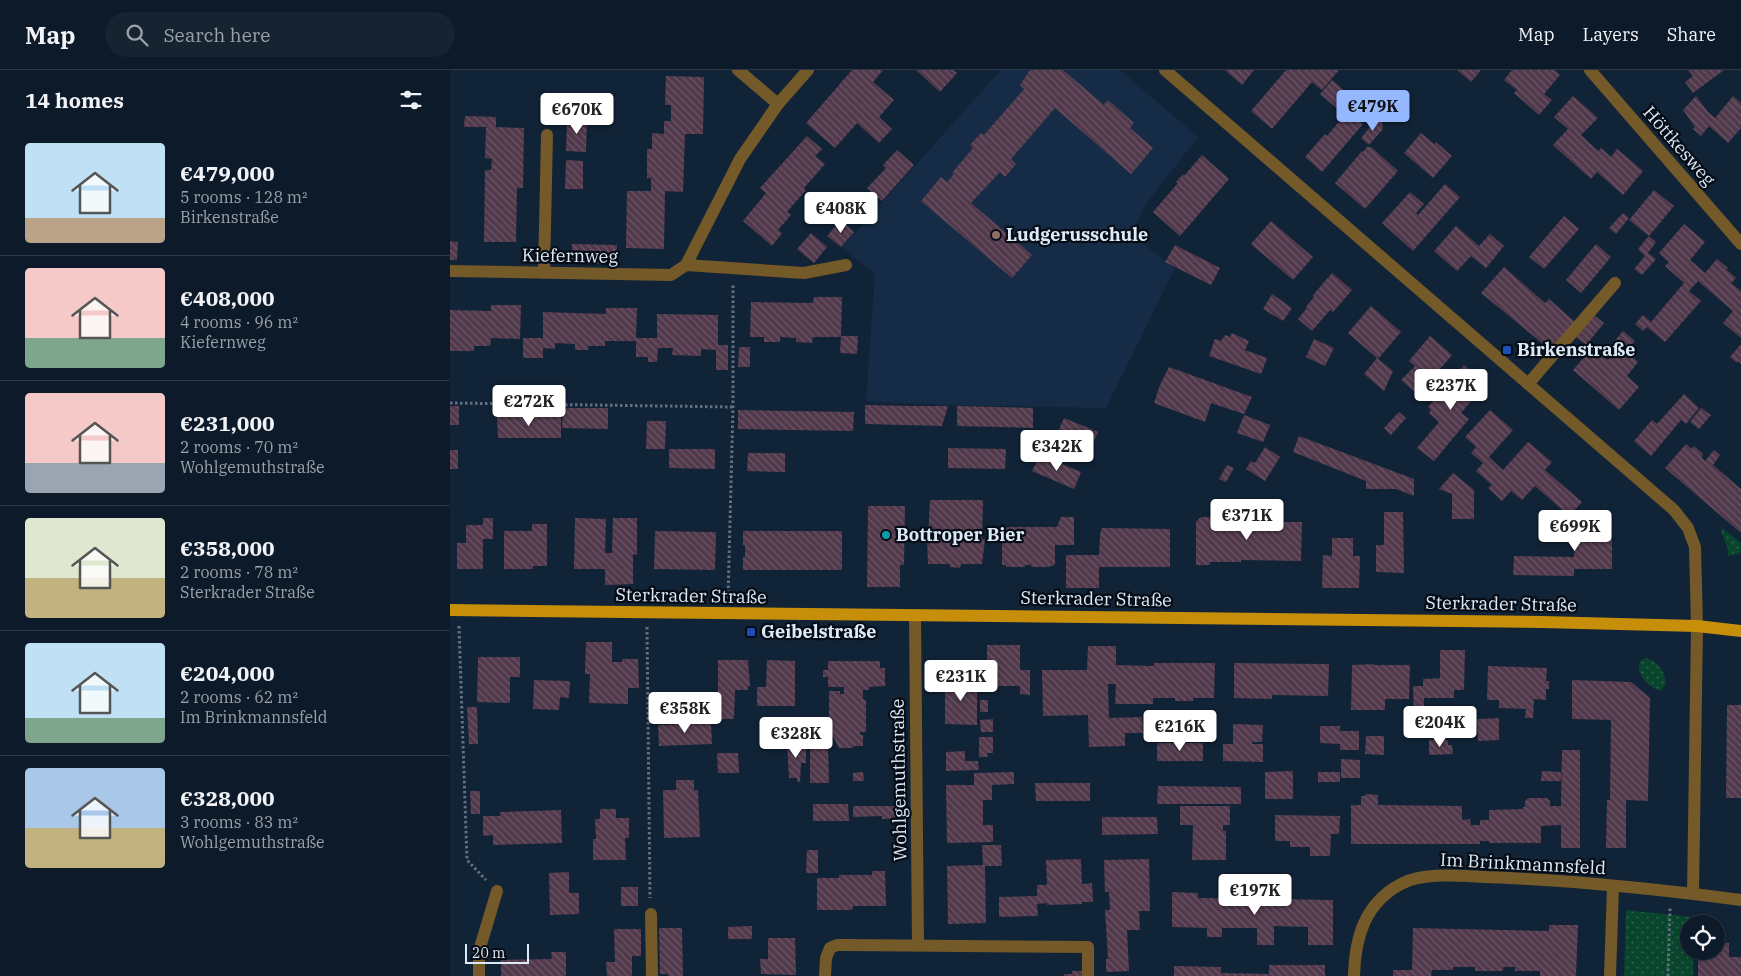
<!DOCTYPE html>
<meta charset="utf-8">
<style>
:root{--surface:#0d1a29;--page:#162331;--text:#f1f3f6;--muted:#9aa1a8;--line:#2d3846;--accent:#94b7fd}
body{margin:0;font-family:"IBM Plex Serif",serif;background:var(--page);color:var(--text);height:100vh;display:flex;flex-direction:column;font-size:19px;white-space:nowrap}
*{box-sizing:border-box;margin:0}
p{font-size:16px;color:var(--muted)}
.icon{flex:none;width:28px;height:28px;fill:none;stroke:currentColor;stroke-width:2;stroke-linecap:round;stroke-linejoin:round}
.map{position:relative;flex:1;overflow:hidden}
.side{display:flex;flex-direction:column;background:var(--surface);width:450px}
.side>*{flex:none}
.controls{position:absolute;left:1230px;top:845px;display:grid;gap:10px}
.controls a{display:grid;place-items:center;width:45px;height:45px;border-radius:50%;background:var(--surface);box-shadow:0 1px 4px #0004,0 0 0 1px var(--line);font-size:25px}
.scale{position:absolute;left:15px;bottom:12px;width:64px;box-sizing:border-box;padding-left:5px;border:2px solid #dde9f7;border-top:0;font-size:14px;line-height:18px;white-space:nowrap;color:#dde9f7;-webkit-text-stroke:4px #050c15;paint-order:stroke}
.price{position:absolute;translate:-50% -42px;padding:0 11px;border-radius:5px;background:#fff;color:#222;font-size:16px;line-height:32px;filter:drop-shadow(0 1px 2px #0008)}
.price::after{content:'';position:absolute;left:50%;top:30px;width:15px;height:11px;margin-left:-8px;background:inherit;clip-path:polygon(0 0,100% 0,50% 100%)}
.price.on{background:var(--accent);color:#111}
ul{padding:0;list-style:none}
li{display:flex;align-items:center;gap:15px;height:125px;padding:0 25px}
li+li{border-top:1px solid var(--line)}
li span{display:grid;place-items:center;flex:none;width:140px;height:100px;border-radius:5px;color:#555}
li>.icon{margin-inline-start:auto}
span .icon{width:60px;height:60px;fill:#fffc;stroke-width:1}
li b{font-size:21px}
h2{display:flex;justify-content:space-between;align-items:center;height:60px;padding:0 25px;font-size:21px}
header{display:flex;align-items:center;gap:30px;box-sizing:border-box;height:70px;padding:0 25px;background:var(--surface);border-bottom:1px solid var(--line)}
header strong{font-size:24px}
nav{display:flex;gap:28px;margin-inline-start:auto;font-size:18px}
.search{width:350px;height:45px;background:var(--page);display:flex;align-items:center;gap:12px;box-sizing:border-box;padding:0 18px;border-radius:28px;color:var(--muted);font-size:19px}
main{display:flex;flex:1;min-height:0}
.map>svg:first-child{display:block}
.built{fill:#162c46}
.grass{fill:url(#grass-dots)}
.building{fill:url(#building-back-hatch)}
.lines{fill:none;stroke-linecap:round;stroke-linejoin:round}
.path{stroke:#617182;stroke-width:3;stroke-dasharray:2.5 2.5;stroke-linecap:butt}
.minor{stroke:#745929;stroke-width:12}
.major{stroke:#c68e09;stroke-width:12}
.education-dot{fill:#8d6e63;stroke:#050c15;stroke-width:2}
.transit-dot{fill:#1a4fb4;stroke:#050c15;stroke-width:2}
.culture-dot{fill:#0f9aa8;stroke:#050c15;stroke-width:2}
.labels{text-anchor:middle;stroke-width:4.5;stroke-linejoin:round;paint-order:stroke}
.street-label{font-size:18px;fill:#dde9f7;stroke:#050c15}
.poi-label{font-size:18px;font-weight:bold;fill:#dde9f7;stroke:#050c15;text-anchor:start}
</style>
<header>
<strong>Map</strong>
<div class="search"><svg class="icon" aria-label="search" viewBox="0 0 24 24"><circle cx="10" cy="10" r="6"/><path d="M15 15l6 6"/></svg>Search here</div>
<nav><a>Map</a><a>Layers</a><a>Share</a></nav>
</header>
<main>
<section class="side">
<h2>14 homes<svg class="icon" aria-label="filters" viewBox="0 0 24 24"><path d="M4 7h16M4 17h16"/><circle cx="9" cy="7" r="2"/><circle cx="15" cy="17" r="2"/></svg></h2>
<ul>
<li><span style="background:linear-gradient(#bfe0f5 75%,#b9a48a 0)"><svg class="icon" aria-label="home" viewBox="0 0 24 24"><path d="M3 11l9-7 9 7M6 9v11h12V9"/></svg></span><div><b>€479,000</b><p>5 rooms · 128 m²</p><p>Birkenstraße</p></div></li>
<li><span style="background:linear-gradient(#f6c9c9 70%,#7fa58c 0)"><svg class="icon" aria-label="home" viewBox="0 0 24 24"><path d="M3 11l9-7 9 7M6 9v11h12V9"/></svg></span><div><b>€408,000</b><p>4 rooms · 96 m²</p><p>Kiefernweg</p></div></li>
<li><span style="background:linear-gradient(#f6c9c9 70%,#9aa5b1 0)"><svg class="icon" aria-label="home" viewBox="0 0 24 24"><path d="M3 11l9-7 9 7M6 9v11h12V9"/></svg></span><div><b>€231,000</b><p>2 rooms · 70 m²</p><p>Wohlgemuthstraße</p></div></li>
<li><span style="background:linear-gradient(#dfe7d0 60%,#c2b280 0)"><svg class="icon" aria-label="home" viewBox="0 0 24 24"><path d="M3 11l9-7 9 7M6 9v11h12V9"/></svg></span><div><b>€358,000</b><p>2 rooms · 78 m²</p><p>Sterkrader Straße</p></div></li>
<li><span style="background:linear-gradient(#bfe0f5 75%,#7fa58c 0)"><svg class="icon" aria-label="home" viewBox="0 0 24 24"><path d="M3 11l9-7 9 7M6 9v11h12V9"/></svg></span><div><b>€204,000</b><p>2 rooms · 62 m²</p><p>Im Brinkmannsfeld</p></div></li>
<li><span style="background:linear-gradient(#a9c7e8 60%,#c2b280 0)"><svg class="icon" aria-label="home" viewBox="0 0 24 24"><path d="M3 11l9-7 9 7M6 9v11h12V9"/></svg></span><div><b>€328,000</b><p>3 rooms · 83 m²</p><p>Wohlgemuthstraße</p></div></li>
</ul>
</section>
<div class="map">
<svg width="1291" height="906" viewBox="0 0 1291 906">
<defs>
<pattern id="grass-dots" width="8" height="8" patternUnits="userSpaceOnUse" patternTransform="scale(1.25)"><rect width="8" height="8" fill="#09452c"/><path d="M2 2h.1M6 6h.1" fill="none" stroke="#2c604b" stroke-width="1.8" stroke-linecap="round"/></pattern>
<pattern id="building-back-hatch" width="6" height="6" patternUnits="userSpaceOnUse" patternTransform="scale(1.25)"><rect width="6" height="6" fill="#51394b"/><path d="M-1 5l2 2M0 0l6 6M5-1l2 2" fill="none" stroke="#6a5666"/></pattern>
</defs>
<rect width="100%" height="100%" fill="#112337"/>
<polygon class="built" points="551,0 670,0 748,67 693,138 685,156 693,174 725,198 656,338 499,335 416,331 425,204 392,177"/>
<g class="grass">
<polygon points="1272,458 1291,473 1291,481 1289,484 1278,486 1278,479 1271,461"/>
<path d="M 1196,588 C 1210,593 1213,599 1216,613 L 1212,620 C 1198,622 1178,593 1196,588 Z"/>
<polygon points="1176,840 1242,847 1243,854 1239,854 1239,881 1243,881 1243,906 1174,906"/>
</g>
<g class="building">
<polygon points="402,0 433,0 423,12 444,30 429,47 442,59 429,73 407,53 385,78 356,53"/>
<polygon points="466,0 503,0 507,3 490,22"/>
<polygon points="580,0 613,0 654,35 658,30 684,53 680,58 703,78 681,104 605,38 561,89 566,94 555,107 550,102 521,133 582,185 562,208 471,131 491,107 497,112 504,104 502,103 523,78 520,75 531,63 534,65 574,19 570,15"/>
<polygon points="775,0 804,0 792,15"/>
<polygon points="836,0 889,0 872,20 862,12 822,59 801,41"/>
<polygon points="1007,0 1031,0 1021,12"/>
<polygon points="1062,0 1104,0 1110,5 1094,24 1102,30 1089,45 1064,23 1067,20 1054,10"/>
<polygon points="1238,0 1274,0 1243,23 1235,12 1243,6"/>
<polygon points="216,6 254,7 253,64 235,64 233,122 215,121 214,179 176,178 177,121 201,121 201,108 197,108 197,79 202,79 202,63 214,64 214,51 221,51 221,35 215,35"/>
<polygon points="882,10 903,28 891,42 870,24"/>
<polygon points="1123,26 1148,48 1131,65 1148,81 1151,78 1161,87 1167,79 1193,101 1173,125 1147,102 1141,109 1103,75 1118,59 1104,47"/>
<polygon points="1246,26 1258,42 1265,48 1283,26 1291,33 1291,58 1278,73 1259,56 1251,66 1243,59 1245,57 1233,40"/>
<polygon points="898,41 913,54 872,102 855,87 875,64 877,66"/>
<polygon points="15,46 46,47 46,57 74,58 73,118 67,118 66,172 34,172 35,100 41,100 42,89 35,88 36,57 14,57"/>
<polygon points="927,48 932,52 933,59 919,75 911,68"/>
<polygon points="117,49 137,49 136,82 116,81"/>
<polygon points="971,63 984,74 986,72 1002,86 983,108 954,83"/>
<polygon points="357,66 372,79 365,86 375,94 354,118 356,120 337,142 341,145 328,160 332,163 322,176 293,151 316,123 310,118"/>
<polygon points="917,77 921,77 948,101 915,139 885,113 912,81 913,82"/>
<polygon points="447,80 464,95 432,131 417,118 436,98 433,95"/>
<polygon points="752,85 779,109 730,166 703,142 728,113 726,112 733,104 734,106"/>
<polygon points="116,90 133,91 133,119 115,119"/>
<polygon points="995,114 1010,127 963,181 932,153 960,122 974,134 966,143 968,145"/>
<polygon points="1204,120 1224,136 1199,166 1206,172 1198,183 1206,189 1192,205 1184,199 1195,186 1188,179 1199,166 1179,150"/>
<polygon points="1173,143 1179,148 1166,164 1159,158"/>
<polygon points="1114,146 1129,159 1094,199 1079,187"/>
<polygon points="391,150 404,162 391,177 377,166"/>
<polygon points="821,151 863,187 843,210 801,174"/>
<polygon points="1234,154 1255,172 1240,190 1255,203 1267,189 1278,198 1276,199 1286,208 1281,213 1291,221 1291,268 1273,253 1283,241 1248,211 1239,221 1251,231 1215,272 1197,257 1193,261 1185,254 1193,245 1201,252 1234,213 1215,196 1219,192 1209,183"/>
<polygon points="1006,156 1029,176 1040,164 1054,176 1036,198 1021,186 1007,201 984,181"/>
<polygon points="361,163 377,177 364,193 347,179"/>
<polygon points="0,171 8,172 7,190 0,190"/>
<polygon points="122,174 167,175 166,194 122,193"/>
<polygon points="1146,174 1161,187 1131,223 1116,210"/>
<polygon points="725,175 770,198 761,215 715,192"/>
<polygon points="1054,197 1095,233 1099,229 1125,252 1102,281 1031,223"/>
<polygon points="882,203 902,220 883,242 880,240 862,261 848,249 857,238 856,237 864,227 863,225"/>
<polygon points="822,224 842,238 833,251 813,239"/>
<polygon points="364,227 392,227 391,267 363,267 362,273 346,272 346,268 330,267 330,272 314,272 314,267 300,267 301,232 363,233"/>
<polygon points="41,235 71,235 70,269 41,268 40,276 24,276 24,281 0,281 0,240 41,241"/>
<polygon points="921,236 951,262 928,289 898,263"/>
<polygon points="156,238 187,238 186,268 207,268 207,244 268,245 268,275 278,275 278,300 266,300 266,280 251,279 251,286 222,285 223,278 208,278 207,292 198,292 198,287 186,287 186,271 155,271 155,276 138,276 138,280 125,280 125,274 105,273 105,279 93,278 93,288 73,288 73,268 93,268 93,242 156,244"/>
<polygon points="1144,245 1154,253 1136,275 1126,267"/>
<polygon points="1173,261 1185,271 1176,281 1188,292 1177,306 1189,317 1169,340 1123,300 1143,277 1158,290 1162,285 1157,280"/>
<polygon points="782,263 799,271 795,280 817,288 811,304 759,286 765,269 771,271 775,265 780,267"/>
<polygon points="391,266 408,266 407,284 390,283"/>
<polygon points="980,266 1002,285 968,325 951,310 965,296 959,291"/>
<polygon points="864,269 884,278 875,296 856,287"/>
<polygon points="1291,274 1291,294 1288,291 1287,293 1280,287"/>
<polygon points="289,277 300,277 300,297 288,297"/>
<polygon points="927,288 943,301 934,321 914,304"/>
<polygon points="1014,295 1036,314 1011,343 1019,349 984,391 967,378 989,352 979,343 981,340 978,337"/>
<polygon points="719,297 802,327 794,344 761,333 755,352 704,333 710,315"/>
<polygon points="1234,324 1249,338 1236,354 1231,350 1201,386 1184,371 1202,350 1207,354"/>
<polygon points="415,335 462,336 498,336 492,356 415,354"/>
<rect x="0" y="336" width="9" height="19"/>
<polygon points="507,336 583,338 583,358 507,356"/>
<polygon points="113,338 158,338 158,359 112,358"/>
<polygon points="1251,338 1261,345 1249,359 1240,352"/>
<polygon points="288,340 404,342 403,361 288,359"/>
<polygon points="1040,340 1063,360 1039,387 1053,400 1078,372 1102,392 1095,400 1132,432 1119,446 1085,416 1072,430 1061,421 1052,431 1038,418 1042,415 1026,401 1033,393 1021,383 1026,377 1015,367"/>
<polygon points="949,342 956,348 941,365 934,358"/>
<polygon points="794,345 820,355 813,372 787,363"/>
<polygon points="47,346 111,346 111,368 48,368"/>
<polygon points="614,348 648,362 641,378 607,364"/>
<polygon points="197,351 216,351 215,379 196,379"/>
<polygon points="849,366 964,409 964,426 946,419 916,419 916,411 843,382"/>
<polygon points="1236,374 1241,379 1244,376 1253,384 1252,388 1255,391 1264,380 1270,385 1263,395 1291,419 1291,463 1215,398"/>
<polygon points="815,377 830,387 815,411 796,399 801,391 805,393"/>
<polygon points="498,378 556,379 555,399 498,398"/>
<polygon points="219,379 265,379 265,399 219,398"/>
<rect x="0" y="380" width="8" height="19"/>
<polygon points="298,383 335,383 335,402 297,401"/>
<polygon points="590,385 631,402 624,419 582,401"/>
<polygon points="777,395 784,398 776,412 769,409"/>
<polygon points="1003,403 1024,420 1024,449 1002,449 1002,424 989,419"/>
<polygon points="480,430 533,430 532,469 535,469 532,494 511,494 510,498 500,497 500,494 478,494 477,468 478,468"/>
<polygon points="418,436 455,436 454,495 450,495 450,517 417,517"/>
<polygon points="934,442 953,442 954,503 926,502 926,475 934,475"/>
<polygon points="611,447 624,447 624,475 605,475 605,495 600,496 600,497 582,497 581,495 575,495 575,497 556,497 556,495 552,495 552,466 557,457 607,457"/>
<polygon points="751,447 779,447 779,452 852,452 851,491 791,490 791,492 760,492 760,495 746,495 746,452"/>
<polygon points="33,448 43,448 43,469 33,469 33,499 7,499 7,473 16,473 16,455 33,455"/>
<polygon points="125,448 156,449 155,483 162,483 163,448 187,448 187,485 183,484 183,514 155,515 155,499 124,499"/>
<polygon points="1125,448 1162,448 1162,499 1124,499 1124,506 1063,505 1064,486 1124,487"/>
<polygon points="82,454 97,454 97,496 83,496 83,499 54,499 54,461 82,461"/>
<polygon points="652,458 720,459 720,497 649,497 649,518 616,518 616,485 649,485 650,464"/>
<polygon points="205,461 266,462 265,500 204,499"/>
<polygon points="293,461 392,461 392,500 293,500 293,487 295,487 295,475 293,475"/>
<polygon points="882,468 903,468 903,486 910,486 909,518 872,518 873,485 882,486"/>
<polygon points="136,572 162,572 162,592 172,592 172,589 188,589 189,618 178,618 178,634 139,633 140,604 135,604"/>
<polygon points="537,575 570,575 570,600 580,600 580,625 570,624 570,616 548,616 548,601 537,601"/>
<polygon points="638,576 666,576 666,595 704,596 704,593 765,593 764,628 743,628 743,631 725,631 725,628 703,628 703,634 665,634 666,614 658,614 659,648 692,647 693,663 675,663 675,676 639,677 638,645 593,646 592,600 637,600"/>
<polygon points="990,580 1015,580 1014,620 1004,620 1004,628 974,628 974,642 964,643 963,616 973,616 973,609 990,608"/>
<polygon points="28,587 70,587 70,607 60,607 60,633 27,632"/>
<polygon points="268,590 298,590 300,616 298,616 298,620 285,620 284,649 268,649"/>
<polygon points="317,590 345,591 345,636 307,636 307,617 316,617"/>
<polygon points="378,591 430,591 430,598 435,598 435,616 419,617 419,620 413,620 413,629 416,631 416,662 410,662 410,665 413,665 413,676 403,676 403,678 389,678 379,659 379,621 390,621 390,624 394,624 394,617 378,617 378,607 373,607 373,600 378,600"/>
<polygon points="784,593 879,594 878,626 822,625 822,629 784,628"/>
<polygon points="924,594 924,595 960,595 959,629 935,629 935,640 901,640 902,595"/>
<polygon points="1038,596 1097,598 1096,611 1099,611 1099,619 1096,619 1096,630 1084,629 1083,648 1075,648 1076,639 1049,638 1049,630 1037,630"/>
<polygon points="84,610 120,611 119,628 110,627 109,640 83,639"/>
<polygon points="495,610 527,610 527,655 495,654"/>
<polygon points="1122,610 1181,612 1200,628 1198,731 1176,730 1176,778 1156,778 1157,730 1160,730 1161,650 1122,649"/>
<rect x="530" y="630" width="8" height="12"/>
<polygon points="1291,634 1291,728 1276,728 1277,635 1289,635"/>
<polygon points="17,637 27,637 28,674 19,674"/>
<rect x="442" y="639" width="8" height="8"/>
<polygon points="1049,648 1049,670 1028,671 1027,649"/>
<polygon points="543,649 543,662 531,662 530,650"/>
<polygon points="261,653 262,674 209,676 208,655"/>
<polygon points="783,654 813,655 812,672 802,672 802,674 813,674 813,692 773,691 773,674 783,674"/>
<polygon points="870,656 890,656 890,661 909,661 909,680 890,680 890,674 870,673"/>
<polygon points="916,666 934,666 934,685 915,684"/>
<polygon points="529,667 543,667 543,683 537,683 538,687 529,687"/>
<polygon points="979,670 998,670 998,675 1002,675 1003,684 979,685"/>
<polygon points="337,672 356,672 356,693 351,693 350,712 347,712 347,708 339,708"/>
<rect x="707" y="673" width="46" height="18"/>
<polygon points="360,676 378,676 379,713 360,713"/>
<polygon points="1112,680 1130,680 1130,778 1111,778 1111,755 1091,756 1091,773 1039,773 1039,771 1030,771 1030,774 901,774 901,735 911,735 911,726 915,726 915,724 928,725 928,735 1012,736 1012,750 1020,749 1021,755 1030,755 1030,750 1039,750 1039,740 1073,739 1073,737 1075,737 1075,731 1078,728 1097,728 1100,731 1100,736 1111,736"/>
<polygon points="515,681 515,691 528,691 529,700 496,701 496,682"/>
<polygon points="267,683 288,683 289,703 268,703"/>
<polygon points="891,689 910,690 910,708 891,708"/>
<polygon points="843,701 843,729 815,729 815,702"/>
<polygon points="1092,701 1111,702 1111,711 1091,711"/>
<polygon points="413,702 414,711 403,711 403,703"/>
<polygon points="564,702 564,714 542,715 542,730 533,730 533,755 543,755 543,772 497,773 496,715 524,715 524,703"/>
<rect x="868" y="702" width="22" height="10"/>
<polygon points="226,710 244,710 244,720 248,720 250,767 214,768 213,720 226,720"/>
<polygon points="585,713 640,713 640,731 586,731"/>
<polygon points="708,716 791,717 791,734 707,734"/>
<polygon points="20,721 30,721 30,744 21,744"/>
<polygon points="363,734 398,734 399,751 363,751"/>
<polygon points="403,736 451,736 451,749 432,749 432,746 403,747"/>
<polygon points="730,736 780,736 780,755 773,755 773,761 776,761 776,790 742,790 743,755 730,755"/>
<polygon points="150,739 166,739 166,748 179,748 179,768 175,768 176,790 143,790 143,769 146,769 145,749 150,749"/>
<polygon points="111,740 112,773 43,775 43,765 33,766 33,746 50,746 50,742"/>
<polygon points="825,745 890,746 889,764 881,764 880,786 860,786 860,777 840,777 840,771 825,771"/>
<polygon points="652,747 707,747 708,764 652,765"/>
<polygon points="532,775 551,775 552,796 535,796 536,853 498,854 497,796 533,795"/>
<polygon points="357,780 368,780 368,803 356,803"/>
<polygon points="631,789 632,814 642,813 643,832 632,832 632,834 597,835 597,833 587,834 588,846 549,847 549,827 587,826 587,815 597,815 596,790"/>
<polygon points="699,789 700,841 689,841 690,860 677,860 679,901 656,902 656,889 658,889 655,840 660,840 659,822 655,822 654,790"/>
<polygon points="422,801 435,801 436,836 403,836 402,840 367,840 367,808 389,808 389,805 422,805"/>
<polygon points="119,802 119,823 129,823 129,844 100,845 99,803"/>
<rect x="171" y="817" width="17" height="19"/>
<polygon points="722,822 748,823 748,828 883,830 883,875 858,875 858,857 824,856 824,875 807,875 807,858 772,858 772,867 757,867 757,858 722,857"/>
<polygon points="1099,855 1128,855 1126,906 1090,906 1090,901 1065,901 1065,897 1053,897 1053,901 1025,901 1025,897 1003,897 1003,900 982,900 981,906 943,906 943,900 962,900 963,858 1099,861"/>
<polygon points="302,856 302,869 278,869 278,857"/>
<polygon points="209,858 232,858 233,906 218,906 218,904 210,904"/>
<polygon points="164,859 191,859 191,886 182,886 182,906 157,906 156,892 165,892"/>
<polygon points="318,868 345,868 346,905 311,904 310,889 318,889"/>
<polygon points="1266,873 1279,873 1279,887 1291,887 1291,906 1248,906 1248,881 1266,881"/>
<polygon points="101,882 116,882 116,906 51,906 51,890 102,889"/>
<polygon points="819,895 875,895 875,906 724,906 724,896 771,897 771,903 819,904"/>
<polygon points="622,901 632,901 632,906 614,906 614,904 622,904"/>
</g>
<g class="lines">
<g class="path">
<polyline points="0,333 283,337"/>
<polyline points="278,528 283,337 283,214"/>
<polyline points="9,556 17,790 36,810"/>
<polyline points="197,557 200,828"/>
<polyline points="1218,906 1220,838"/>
</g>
<g class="minor">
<polyline points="288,0 328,34"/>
<polyline points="715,0 1224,440 1238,458 1245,477 1247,556 1243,824"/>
<polyline points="1140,0 1291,174"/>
<polyline points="236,195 354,203 396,195"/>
<polyline points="0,201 221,205 236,195 290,89 328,34 358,0"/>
<polyline points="94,203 97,65"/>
<polyline points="1078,314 1165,213"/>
<polyline points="465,545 468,875"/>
<polyline points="201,844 202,906"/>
<polyline points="29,906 29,881 47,821"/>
<polyline points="375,906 376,888 380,878 387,875 396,875 638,877 638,906"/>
<path d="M 904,906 C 905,867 915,833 951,814 C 972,802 1011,806 1034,807 C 1120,810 1206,819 1291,830"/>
<polyline points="1160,906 1163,817"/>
</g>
<polyline class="major" points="0,540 1092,552 1247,556 1291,561"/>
</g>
<circle class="education-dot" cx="546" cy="165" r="5"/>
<g class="transit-dot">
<rect x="1052" y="275" width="10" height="10" rx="2.5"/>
<rect x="296" y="557" width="10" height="10" rx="2.5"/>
</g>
<circle class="culture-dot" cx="436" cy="465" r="5"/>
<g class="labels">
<g class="street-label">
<text transform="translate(1229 76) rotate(49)" y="6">Höttkesweg</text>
<text transform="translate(120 186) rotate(1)" y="6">Kiefernweg</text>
<text transform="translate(241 526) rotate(1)" y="6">Sterkrader Straße</text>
<text transform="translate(646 529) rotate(1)" y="6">Sterkrader Straße</text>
<text transform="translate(1051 534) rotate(1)" y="6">Sterkrader Straße</text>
<text transform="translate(449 710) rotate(-91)" y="6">Wohlgemuthstraße</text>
<text transform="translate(1073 794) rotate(3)" y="6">Im Brinkmannsfeld</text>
</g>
<g class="poi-label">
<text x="556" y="171">Ludgerusschule</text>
<text x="1067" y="286">Birkenstraße</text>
<text x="446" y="471">Bottroper Bier</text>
<text x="311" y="568">Geibelstraße</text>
</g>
</g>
</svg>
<div class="controls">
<a><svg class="icon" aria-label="locate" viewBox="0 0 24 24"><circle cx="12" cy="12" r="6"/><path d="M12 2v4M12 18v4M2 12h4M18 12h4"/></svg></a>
</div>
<div class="scale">20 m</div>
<b class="price on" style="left:923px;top:62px">€479K</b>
<b class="price" style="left:127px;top:65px">€670K</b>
<b class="price" style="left:391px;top:164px">€408K</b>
<b class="price" style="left:1001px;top:341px">€237K</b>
<b class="price" style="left:79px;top:357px">€272K</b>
<b class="price" style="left:607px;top:402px">€342K</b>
<b class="price" style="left:797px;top:471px">€371K</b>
<b class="price" style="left:1125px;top:482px">€699K</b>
<b class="price" style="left:511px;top:632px">€231K</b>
<b class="price" style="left:235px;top:664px">€358K</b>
<b class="price" style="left:990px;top:678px">€204K</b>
<b class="price" style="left:730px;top:682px">€216K</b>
<b class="price" style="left:346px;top:689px">€328K</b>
<b class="price" style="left:805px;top:846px">€197K</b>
</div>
</main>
